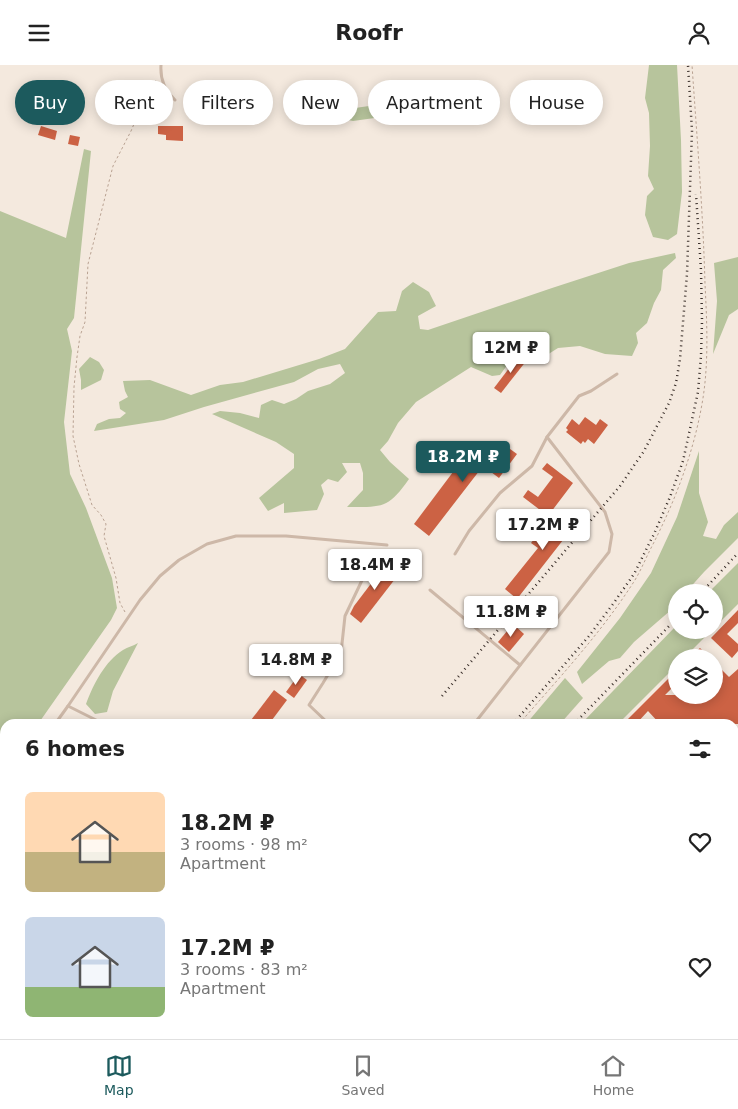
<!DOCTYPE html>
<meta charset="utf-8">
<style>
:root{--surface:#fff;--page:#f6f6f6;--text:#222;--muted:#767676;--line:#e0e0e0;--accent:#1c5a5d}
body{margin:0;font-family:"DejaVu Sans",sans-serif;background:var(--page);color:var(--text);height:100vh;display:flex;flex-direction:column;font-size:19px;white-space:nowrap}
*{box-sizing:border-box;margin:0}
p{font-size:16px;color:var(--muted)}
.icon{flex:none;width:28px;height:28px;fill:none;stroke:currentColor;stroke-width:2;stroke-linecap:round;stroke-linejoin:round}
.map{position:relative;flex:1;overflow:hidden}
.drawer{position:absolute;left:0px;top:654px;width:739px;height:321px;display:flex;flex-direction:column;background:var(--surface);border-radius:15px 15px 0 0;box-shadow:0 2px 12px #0003}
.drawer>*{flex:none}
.top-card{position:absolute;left:15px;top:15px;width:709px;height:45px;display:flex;gap:10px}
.tools{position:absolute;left:668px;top:519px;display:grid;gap:10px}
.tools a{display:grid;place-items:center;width:55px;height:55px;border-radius:50%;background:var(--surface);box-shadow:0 2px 12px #0003;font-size:25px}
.price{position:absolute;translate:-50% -42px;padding:0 11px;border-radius:5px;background:#fff;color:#222;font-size:16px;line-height:32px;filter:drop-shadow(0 1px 2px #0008)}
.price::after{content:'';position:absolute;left:50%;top:30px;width:15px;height:11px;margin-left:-8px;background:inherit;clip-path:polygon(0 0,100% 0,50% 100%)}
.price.active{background:var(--accent);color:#fff}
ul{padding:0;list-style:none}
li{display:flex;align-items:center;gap:15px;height:125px;padding:0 25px}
li span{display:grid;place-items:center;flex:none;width:140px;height:100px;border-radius:8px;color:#555}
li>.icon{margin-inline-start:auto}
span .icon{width:60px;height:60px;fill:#fffc;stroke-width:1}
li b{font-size:21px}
h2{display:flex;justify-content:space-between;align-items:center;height:60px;padding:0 25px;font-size:21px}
.chip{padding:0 18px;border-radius:22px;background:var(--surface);box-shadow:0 2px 12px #0003;font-size:18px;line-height:45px}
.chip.active{background:var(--accent);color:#fff}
header{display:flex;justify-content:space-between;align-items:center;height:65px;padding:0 25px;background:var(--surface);font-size:22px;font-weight:800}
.dock{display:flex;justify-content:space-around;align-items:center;height:70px;border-top:1px solid var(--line);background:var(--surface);font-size:14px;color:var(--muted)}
.dock a{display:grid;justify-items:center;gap:2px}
.dock .active{color:var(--accent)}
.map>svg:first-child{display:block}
.green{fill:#b7c49c}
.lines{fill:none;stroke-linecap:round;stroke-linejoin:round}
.stream{stroke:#7bb1b2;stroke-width:2.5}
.building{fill:#cc6244}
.path{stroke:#b9a292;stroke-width:1;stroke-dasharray:2.5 2.5;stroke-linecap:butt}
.service{stroke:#cdb8a8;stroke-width:3}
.secondary{stroke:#a1877a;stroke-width:9}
.rail{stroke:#392e29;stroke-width:2.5;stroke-dasharray:1 4;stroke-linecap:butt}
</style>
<header><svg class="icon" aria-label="menu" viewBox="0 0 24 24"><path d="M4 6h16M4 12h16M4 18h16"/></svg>Roofr<svg class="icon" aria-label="person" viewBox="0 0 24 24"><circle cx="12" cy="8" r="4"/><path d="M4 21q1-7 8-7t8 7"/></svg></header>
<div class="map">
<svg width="738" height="974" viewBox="0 0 738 974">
<rect width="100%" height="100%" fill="#f4e9de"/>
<g class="green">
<polygon points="649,0 677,0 681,75 682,127 677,169 668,175 653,172 645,150 647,131 654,124 648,111 650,81 649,48 645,33"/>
<polygon points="314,32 355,43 376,40 385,43 389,51 353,56 329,51 312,52 303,40"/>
<polygon points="84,84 91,86 74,253 67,264 72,286 64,357 70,409 86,443 112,513 117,543 111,555 38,659 5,659 5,703 0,709 0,146 66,173"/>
<path d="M 675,188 L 676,193 L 663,205 L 661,225 L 654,238 L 647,258 L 636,268 L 638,278 L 632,291 L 605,289 L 580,281 L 558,283 L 539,295 L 519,284 L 500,310 L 492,311 L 471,302 L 416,337 L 398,358 L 388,376 L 380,385 L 390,397 L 409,414 C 388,444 382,442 347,442 L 363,425 L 363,408 L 360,398 L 342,398 L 347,407 L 338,417 L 328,414 L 321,420 L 324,429 L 317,445 L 284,448 L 284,438 L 268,446 L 259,433 L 294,403 L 294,389 L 276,377 L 212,349 L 220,346 L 240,348 L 259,353 L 261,340 L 272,335 L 284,339 L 296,334 L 308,326 L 330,319 L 345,308 L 340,299 L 318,304 L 294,317 L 204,342 L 164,355 L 94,366 L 97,359 L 109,354 L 120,353 L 126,348 L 120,344 L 119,337 L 128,332 L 125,326 L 123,316 L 150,315 L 191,330 L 220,320 L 243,317 L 319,294 L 345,284 L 378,247 L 396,246 L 402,226 L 413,217 L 429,227 L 436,241 L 418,251 L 420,264 L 428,265 L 552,223 L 629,198 Z"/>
<polygon points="738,192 738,244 729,250 713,289 717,236 714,198"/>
<polygon points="90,292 99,297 104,305 101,315 81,325 81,315 79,304"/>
<polygon points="699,386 699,428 708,457 703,471 716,474 724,460 738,447 738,473 704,507 686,527 676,528 676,538 671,545 634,577 620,593 609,596 582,619 577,607 620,553 651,508 677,452"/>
<polygon points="738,498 738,539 714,563 714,528 709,527"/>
<polygon points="676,561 676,565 712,565 685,592 676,592 676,601 618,659 581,659"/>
<path d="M 138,578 L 113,626 L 107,647 L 95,649 L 86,639 C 93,620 105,596 123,585 C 128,582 133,581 138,578 Z"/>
<polygon points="565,613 583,633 560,659 526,659"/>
<polygon points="738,714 738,974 667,974 663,970 734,970 734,715"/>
<polygon points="0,792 5,794 5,865 0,863"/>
<polygon points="0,873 5,875 5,970 231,970 227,974 0,974"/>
<polygon points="279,970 413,970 409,974 283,974"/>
</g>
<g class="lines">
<g class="stream">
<polyline points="0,854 5,856"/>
<polyline points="279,970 283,974"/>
</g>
</g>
<g class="building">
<polygon points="58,25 73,31 70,39 55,34"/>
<polygon points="188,31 211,33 211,39 187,37"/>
<polygon points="41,61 57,66 55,75 38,70"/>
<polygon points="158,61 183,61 183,76 166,75 166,70 158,69"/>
<polygon points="70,70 80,72 78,81 68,79"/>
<polygon points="520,289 527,295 501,328 494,323"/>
<polygon points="585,352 596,360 600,354 608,360 594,379 588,374 585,378 583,376 581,379 566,367 568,365 566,363 572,354 579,360"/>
<polygon points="481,377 495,389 503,379 517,389 499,413 483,401 429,471 414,459 462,395 465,398"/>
<polygon points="547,398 573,418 548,451 523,432 528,425 538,432 553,412 542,404"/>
<polygon points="571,444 581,452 517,534 505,524 538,483 531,478 552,451 560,458"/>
<polygon points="389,495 402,505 361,558 350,549 354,541"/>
<polygon points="738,545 738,558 727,569 738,579 738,586 732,593 711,573"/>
<polygon points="513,559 524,569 509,587 498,577"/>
<polygon points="700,583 706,589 703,592 690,592"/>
<polygon points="721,604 729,612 738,604 738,659 660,659 648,646 636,659 623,659 676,606 676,619 665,630 714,630 714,611"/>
<polygon points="299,609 307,615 294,633 286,627"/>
<polygon points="274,625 287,635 269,659 248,659"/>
</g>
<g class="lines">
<g class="path">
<polyline points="125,547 120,538 116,513 104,471 106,459 101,450 92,440 79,399 73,371 74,322 77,292 80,271 85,257 88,199 113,101 131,66 149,24 156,15"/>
<path d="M 519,659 C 559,613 602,567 635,515 C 641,505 645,495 650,485 C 674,439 693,390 702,339 C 709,300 707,258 705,219 C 703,146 697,73 692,0"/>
<polyline points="0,741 1,749 5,757"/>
<polyline points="734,750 738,749"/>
<polyline points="0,789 5,791"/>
<polyline points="609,970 614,974"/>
<polyline points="658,970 663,974"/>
<polyline points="329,974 334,970"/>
</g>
<g class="service">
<path d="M 161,0 C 160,15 165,25 175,35"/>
<polyline points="455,489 469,466 500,428 532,401 547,372"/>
<polyline points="430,525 520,600"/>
<polyline points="68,641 104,659"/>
<polyline points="55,659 68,641 140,535 160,511 179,495 207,479 236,471 286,471 387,480"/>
<polyline points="329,659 309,640 323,618 341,588 345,551 365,509"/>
<polyline points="474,659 609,487 612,469 605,447 547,372 579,331 591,326 617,309"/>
<polyline points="0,730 5,724"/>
<polyline points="0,867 5,869"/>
<polyline points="76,974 79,970"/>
</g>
<g class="secondary">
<polyline points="0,773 5,775"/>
<polyline points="632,970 638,974"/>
</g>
<g class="rail">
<polyline points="701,528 738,488"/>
<polyline points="442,631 620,421 644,386 669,338 676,318 680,294 687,209 692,66 688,0"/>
<polyline points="513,659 589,571 613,539 634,509 654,469 670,432 683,396 698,327 701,291 702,256 701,205 696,129"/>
<polyline points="574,659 676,554"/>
<polyline points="734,743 738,741"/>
<polyline points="234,974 238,970"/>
<polyline points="267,974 271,970"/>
<polyline points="319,974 324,970"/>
</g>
</g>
</svg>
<div class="tools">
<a><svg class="icon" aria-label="locate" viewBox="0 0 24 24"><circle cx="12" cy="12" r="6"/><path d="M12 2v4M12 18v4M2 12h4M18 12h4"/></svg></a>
<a><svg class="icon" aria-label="layers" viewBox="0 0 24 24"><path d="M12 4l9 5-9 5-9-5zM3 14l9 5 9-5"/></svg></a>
</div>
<b class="price" style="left:511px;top:309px">12M ₽</b>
<b class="price active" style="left:463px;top:418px">18.2M ₽</b>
<b class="price" style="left:543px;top:486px">17.2M ₽</b>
<b class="price" style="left:375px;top:526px">18.4M ₽</b>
<b class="price" style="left:511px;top:573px">11.8M ₽</b>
<b class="price" style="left:296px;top:621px">14.8M ₽</b>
<div class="top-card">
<a class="chip active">Buy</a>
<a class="chip">Rent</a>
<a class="chip">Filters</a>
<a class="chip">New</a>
<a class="chip">Apartment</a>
<a class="chip">House</a>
</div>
<section class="drawer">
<h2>6 homes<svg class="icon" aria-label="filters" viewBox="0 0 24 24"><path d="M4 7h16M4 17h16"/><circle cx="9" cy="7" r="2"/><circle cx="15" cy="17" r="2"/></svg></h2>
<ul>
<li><span style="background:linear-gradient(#ffd9b3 60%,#c2b280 0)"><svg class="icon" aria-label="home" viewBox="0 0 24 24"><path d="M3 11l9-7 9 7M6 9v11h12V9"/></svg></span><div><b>18.2M ₽</b><p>3 rooms · 98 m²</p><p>Apartment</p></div><svg class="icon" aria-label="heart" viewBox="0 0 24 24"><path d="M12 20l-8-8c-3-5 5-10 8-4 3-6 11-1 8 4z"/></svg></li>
<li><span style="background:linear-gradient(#c9d6e8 70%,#8fb573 0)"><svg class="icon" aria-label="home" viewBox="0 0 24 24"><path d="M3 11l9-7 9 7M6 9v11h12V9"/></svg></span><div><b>17.2M ₽</b><p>3 rooms · 83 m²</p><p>Apartment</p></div><svg class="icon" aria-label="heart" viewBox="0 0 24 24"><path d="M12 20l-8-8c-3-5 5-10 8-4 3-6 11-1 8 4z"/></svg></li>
</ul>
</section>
</div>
<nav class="dock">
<a class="active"><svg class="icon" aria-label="map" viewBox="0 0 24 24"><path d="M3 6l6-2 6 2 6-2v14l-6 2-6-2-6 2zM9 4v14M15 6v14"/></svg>Map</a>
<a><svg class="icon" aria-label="saved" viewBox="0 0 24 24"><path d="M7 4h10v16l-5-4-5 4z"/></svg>Saved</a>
<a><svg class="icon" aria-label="home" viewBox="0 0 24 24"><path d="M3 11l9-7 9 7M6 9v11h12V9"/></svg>Home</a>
</nav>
